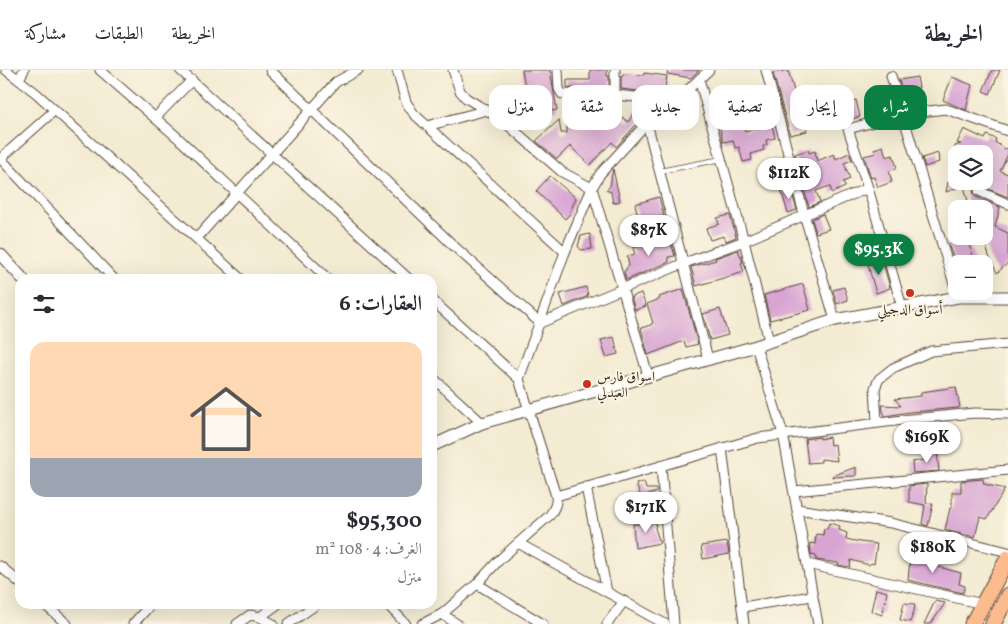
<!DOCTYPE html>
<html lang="ar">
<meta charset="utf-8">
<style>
:root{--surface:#fff;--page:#f2f2f3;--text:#2b2b33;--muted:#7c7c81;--line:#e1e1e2;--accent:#0b8043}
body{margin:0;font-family:Vollkorn,Amiri,serif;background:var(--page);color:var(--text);direction:rtl;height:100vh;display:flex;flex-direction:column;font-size:19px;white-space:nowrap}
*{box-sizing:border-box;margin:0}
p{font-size:16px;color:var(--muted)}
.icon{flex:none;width:28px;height:28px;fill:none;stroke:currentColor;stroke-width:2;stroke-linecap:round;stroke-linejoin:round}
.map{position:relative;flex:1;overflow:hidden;direction:ltr}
.side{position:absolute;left:15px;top:204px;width:422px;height:335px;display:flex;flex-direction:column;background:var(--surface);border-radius:15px;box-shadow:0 5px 20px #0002;direction:rtl}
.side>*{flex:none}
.top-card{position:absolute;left:452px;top:15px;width:475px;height:45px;direction:rtl;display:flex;gap:10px}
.tools{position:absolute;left:948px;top:75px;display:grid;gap:10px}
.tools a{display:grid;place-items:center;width:45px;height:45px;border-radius:10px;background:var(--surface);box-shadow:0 5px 20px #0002;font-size:25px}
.price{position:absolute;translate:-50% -42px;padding:0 11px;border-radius:18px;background:#fff;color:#222;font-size:16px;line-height:32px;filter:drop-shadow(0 1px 2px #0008)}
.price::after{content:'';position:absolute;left:50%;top:30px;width:15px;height:11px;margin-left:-8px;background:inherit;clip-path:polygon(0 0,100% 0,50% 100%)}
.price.on{background:var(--accent);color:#fff}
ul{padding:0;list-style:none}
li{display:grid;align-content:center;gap:10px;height:265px;padding:0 15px}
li+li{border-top:1px solid var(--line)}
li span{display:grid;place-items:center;height:155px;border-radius:15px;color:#555}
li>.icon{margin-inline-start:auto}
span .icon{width:90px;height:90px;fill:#fffc;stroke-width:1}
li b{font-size:21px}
h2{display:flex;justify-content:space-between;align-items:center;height:60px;padding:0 15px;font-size:21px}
.pill{padding:0 18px;border-radius:15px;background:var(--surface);box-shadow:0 5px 20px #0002;font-size:18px;line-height:45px}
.pill.on{background:var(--accent);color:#fff}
header{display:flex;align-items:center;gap:30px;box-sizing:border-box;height:70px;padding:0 25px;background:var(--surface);border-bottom:1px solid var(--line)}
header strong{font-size:24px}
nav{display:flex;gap:28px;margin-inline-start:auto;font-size:18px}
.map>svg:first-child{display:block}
.building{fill:#d8a5d3}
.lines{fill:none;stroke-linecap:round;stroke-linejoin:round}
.service-casing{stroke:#574739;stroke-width:6}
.minor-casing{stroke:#574739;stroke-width:11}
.tertiary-casing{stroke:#574739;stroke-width:13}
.primary-casing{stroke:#574739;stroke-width:17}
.service{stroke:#fff;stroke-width:4.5}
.minor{stroke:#fff;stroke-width:9}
.tertiary{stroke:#fff;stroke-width:11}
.primary{stroke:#fbbb8d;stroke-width:15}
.poi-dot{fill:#c8321e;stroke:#fcf5e5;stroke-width:2}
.labels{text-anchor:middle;stroke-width:4;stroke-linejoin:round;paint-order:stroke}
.poi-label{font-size:14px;fill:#3b2a1e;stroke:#fcf5e5}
</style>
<header>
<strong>الخريطة</strong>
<nav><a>الخريطة</a><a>الطبقات</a><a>مشاركة</a></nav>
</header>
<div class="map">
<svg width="1008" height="554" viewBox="0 0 1008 554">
<rect width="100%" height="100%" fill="#fcf5e5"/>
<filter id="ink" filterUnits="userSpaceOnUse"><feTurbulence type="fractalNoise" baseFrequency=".02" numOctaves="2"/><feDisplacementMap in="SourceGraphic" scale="10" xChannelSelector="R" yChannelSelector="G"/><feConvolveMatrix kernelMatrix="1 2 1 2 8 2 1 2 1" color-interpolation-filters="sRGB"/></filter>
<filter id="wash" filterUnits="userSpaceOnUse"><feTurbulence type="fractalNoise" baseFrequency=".0096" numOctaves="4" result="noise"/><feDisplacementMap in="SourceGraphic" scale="20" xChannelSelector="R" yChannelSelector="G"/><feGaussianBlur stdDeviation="1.12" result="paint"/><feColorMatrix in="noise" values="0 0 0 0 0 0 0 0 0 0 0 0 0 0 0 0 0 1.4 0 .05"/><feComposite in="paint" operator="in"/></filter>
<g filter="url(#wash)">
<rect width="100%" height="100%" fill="#f3ebd2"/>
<g id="blocks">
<g class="building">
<polygon points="522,0 550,0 557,40 530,45"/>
<polygon points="590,0 607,0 607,6 609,6 609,19 567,18 567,10 590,10"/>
<polygon points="668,0 699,0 691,8 667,4"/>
<polygon points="788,0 796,28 818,25 819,33 800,36 807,61 790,65 773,3"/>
<polygon points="992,0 1000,0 990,24 983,21"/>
<polygon points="644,3 667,6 664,24 621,19 621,6 623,6 623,4 644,5"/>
<polygon points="917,7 919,18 902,21 899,10"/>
<polygon points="952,7 972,15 966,40 943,30"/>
<polygon points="567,30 603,31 628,52 636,41 643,47 616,77 612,72 590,95 570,76 557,89 536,71 559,50 561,63 567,63 567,42 571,37 567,38"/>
<polygon points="760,30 763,42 742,47 740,34"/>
<polygon points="856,30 860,47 847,50 843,34"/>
<polygon points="742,49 745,61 772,55 775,68 766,70 767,75 763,76 764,80 751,84 752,90 743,92 739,77 735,78 733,70 723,72 719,53"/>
<polygon points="964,59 985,69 987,65 996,69 995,72 1005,79 1008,78 1008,84 1000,101 1008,104 1008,127 979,115 980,111 984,111 984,84 954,84 955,76 961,74 957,73"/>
<polygon points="883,76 886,87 893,85 897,98 889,101 892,112 878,117 874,107 871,108 864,86 876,83 874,79"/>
<polygon points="808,80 809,83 815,81 817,91 834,84 836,89 849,83 852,90 844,93 850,109 843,112 845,117 832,123 830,116 816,121 820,132 809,137 803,116 816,112 809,93 798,96 795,84"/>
<polygon points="938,83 939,92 925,97 922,88"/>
<polygon points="613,99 620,131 613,133 611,122 606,120 610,116"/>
<polygon points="550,106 576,128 570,142 571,143 565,149 536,121"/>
<polygon points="956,110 956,111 973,112 946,122 948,112"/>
<polygon points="964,116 973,119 974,124 976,127 1000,137 995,157 1008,163 1008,193 997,203 989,186 984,170 984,139 970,139"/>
<polygon points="790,117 797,140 788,143 781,120"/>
<polygon points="659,127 664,146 640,154 635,134"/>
<polygon points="823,144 829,159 816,163 812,149"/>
<polygon points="730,145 736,167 726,171 724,166 710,170 706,158 719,154 717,148"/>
<polygon points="590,164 592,179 581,180 578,176 581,166"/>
<polygon points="669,167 675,186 668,187 669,192 626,210 624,202 629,195 627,186 635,184 633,178"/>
<polygon points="967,169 976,194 956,194 948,174"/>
<polygon points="738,180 743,192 741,193 744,202 696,216 691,197 716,190 715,188"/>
<polygon points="882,189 890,218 876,223 868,195"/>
<polygon points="803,214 810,240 770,250 764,225"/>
<polygon points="586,217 588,226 564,236 560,224"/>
<polygon points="844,217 848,230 837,234 833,220"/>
<polygon points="683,219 698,274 686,277 684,271 648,285 641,258 651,255 651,254 653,253 647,234 660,229 659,227"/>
<polygon points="641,223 646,236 635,240 631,227"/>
<polygon points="720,239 728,265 710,270 703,244"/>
<polygon points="614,267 618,284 606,287 601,270"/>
<polygon points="956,317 960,337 958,338 910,342 885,346 883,341 882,335 901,336 895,329 921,326 921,322"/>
<polygon points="820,367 820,369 829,367 830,375 835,374 837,391 821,389 821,392 808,393 805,369"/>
<polygon points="937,382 939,401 913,403 912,392 924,390 924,383"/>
<polygon points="856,397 856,406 832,407 832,406"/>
<polygon points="983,409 984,414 1005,419 987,449 980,447 975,467 945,460 950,438 952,438 952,422 961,422 961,411"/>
<polygon points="644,412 646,419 657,419 657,422 641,427 636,414"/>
<polygon points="927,414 926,433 933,434 928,456 922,454 925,435 909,432 909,416"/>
<polygon points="653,447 656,454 655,458 660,473 635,478 633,454 644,454 643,450"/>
<polygon points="829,453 840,456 839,460 847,463 846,469 860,472 877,474 874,494 871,493 869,495 851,490 850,497 838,495 838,493 816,490 816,485 811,484 810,473 815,474 816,464 823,465 824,459 827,459"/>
<polygon points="727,472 729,484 703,489 701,476"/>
<polygon points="911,480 925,483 925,488 930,489 928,494 961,503 959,514 965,516 963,523 908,510 910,489 908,489"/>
<polygon points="876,519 887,522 882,545 871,541"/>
<polygon points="935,531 945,533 931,554 924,554"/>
<polygon points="904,533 915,534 914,541 910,552 900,550"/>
</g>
</g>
</g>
<g filter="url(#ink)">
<use href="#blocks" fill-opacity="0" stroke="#574739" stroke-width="1"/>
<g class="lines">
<g class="service-casing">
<polyline id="service" points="660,101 722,89"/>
</g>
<g class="minor-casing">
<g id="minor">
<polyline points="6,0 36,23 241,209"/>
<polyline points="100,0 177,67 328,209"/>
<polyline points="180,0 409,209"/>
<polyline points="270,0 456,178 540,253 682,194 744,171 868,118"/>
<polyline points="397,0 406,32 414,44 565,182"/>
<polyline points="453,0 460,21 466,28 501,49 562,102 592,118 648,305"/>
<polyline points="558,0 559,19 562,24 615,25 676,31"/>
<polyline points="766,0 804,144 835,250"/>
<polyline points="891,6 958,227"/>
<polyline points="19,9 24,0"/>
<polyline points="699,9 744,171 769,271"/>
<polyline points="615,25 615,0"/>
<polyline points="155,48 192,10"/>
<polyline points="647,53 708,289"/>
<polyline points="427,56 487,40"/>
<polyline points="0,89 55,40"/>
<polyline points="1,89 114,209"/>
<polyline points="979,121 1008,134"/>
<polyline points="197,168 336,12 358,0"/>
<polyline points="432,230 519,309"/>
<polyline points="902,237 868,118 848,59 903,44 946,39 1008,61"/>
<polyline points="756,276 783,364 818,554"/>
<polyline points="432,307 482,353"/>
<polyline points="877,352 875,318 879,309 893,298 931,281 1008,274"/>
<polyline points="722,378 744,554"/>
<polyline points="661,396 674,554"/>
<polyline points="586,417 607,522"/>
<polyline points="794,421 1008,400"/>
<polyline points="556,426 758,368 911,349 975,343 1008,344"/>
<polyline points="797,439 891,453 1008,482"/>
<polyline points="518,473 665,554"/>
<polyline points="807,494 983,534"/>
<polyline points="0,496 20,513"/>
<polyline points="477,514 543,554"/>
<polyline points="44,534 67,554"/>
<polyline points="387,534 406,554"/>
<polyline points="742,537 812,526"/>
<polyline points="442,544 457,554"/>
<polyline points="260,547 278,534"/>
<polyline points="133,554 151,534"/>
<polyline points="237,554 250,545 260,547 273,554"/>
<polyline points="288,554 317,534"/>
<path d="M 422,554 L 442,544 L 477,514 L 499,490 L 550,445 C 554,439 557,434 556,426 L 519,309 L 565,182 L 592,118 L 600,104 L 647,53 L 676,31 L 709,0"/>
<polyline points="607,554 624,531"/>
</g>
</g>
<g class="tertiary-casing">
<g id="tertiary">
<polyline points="0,184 23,209"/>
<polyline points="432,376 482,353 756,276 835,250 958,227 1008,227"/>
</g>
</g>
<g class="primary-casing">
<g id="primary">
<polyline points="972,554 1008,488"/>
<polyline points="993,554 1008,525"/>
</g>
</g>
<use href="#service" class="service"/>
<use href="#minor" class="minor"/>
<use href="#tertiary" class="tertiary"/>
<use href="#primary" class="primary"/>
</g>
</g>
<g class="poi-dot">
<circle cx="910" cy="223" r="5"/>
<circle cx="587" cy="314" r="5"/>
</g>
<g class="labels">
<g class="poi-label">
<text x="910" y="244">أسواق الدجيلي</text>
<text x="597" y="311" text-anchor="start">اسواق فارس<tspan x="597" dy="16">العبدلي</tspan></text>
</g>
</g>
</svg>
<div class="tools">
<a><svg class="icon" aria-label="layers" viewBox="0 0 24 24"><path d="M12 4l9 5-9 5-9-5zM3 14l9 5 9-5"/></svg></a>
<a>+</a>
<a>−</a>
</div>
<b class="price" style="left:789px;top:130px">$112K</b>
<b class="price" style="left:649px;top:187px">$87K</b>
<b class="price on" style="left:879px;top:206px">$95.3K</b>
<b class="price" style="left:927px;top:394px">$169K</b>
<b class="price" style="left:646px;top:464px">$171K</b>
<b class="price" style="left:933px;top:504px">$180K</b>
<div class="top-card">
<a class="pill on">شراء</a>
<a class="pill">إيجار</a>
<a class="pill">تصفية</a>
<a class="pill">جديد</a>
<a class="pill">شقة</a>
<a class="pill">منزل</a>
</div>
<section class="side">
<h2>العقارات: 6<svg class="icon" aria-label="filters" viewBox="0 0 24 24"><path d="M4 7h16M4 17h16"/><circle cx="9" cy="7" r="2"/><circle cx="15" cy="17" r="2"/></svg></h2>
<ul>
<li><span style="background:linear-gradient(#ffd9b3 75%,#9aa5b1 0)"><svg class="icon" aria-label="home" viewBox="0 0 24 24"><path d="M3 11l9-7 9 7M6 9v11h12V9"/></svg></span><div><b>$95,300</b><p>الغرف: 4 · 108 m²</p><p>منزل</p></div></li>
</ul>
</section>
</div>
